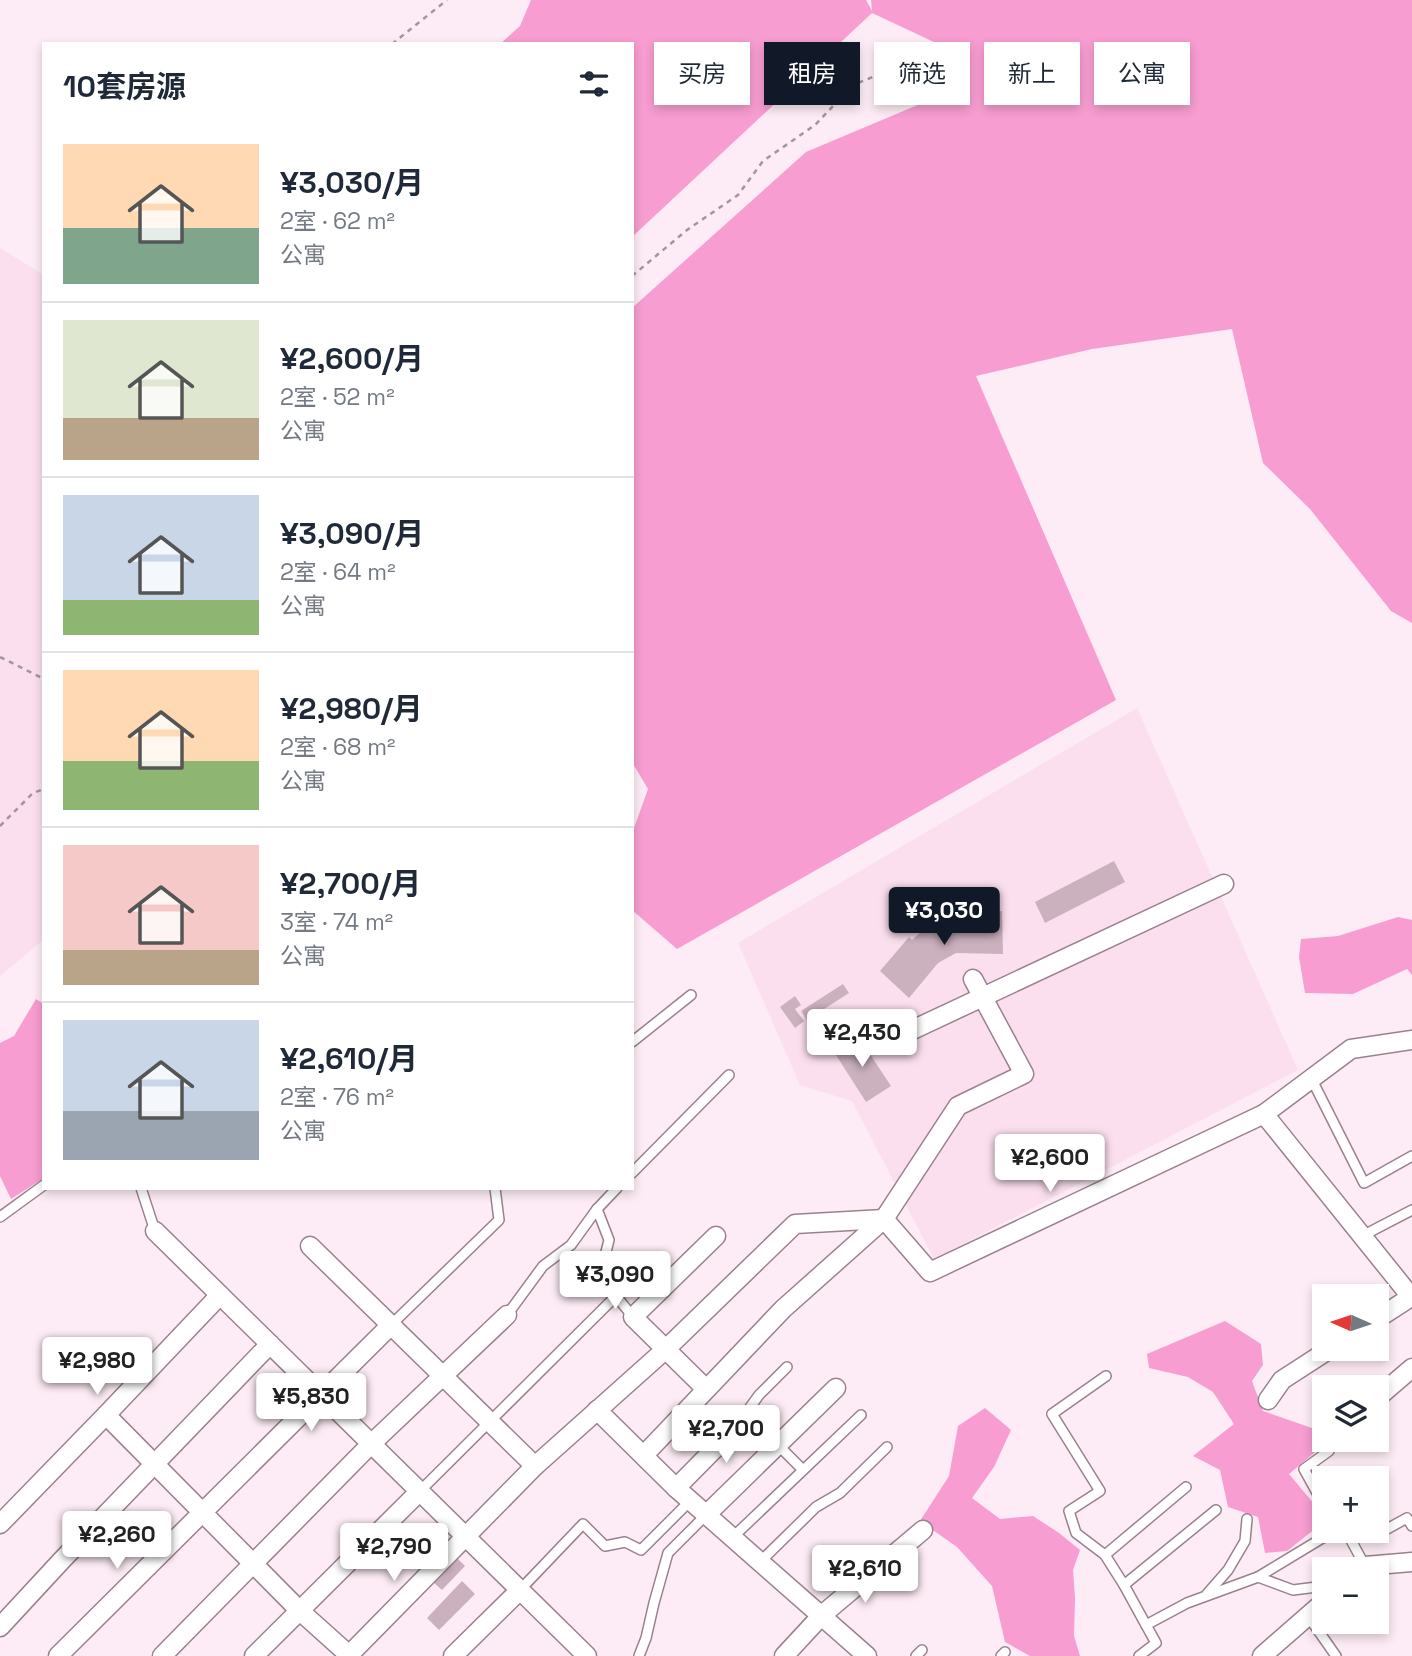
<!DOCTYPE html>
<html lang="zh">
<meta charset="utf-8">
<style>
:root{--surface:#fff;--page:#f2f2f3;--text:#1f2937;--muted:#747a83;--line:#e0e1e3;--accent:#111827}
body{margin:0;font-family:"Space Grotesk","Noto Sans SC",sans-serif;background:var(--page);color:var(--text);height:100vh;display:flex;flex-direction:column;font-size:26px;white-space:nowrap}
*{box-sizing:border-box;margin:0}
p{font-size:23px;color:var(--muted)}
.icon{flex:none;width:38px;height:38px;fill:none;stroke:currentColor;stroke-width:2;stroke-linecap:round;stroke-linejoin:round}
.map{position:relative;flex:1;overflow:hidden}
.sheet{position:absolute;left:42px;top:42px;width:592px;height:1148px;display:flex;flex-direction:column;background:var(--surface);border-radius:0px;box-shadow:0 4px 10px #0003}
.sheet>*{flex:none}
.guide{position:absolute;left:654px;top:42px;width:651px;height:63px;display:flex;gap:14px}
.needle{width:46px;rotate:273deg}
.controls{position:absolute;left:1312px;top:1284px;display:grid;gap:14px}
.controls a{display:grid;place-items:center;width:77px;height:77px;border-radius:0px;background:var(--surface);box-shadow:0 4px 10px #0003;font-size:35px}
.price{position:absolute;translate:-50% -60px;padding:0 16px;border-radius:7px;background:#fff;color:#222;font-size:23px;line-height:46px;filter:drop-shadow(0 2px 4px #0008)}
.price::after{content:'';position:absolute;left:50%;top:42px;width:21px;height:16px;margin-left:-10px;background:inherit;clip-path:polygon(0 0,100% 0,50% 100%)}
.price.active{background:var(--accent);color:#fff}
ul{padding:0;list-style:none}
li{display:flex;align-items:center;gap:21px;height:175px;padding:0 21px}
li+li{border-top:2px solid var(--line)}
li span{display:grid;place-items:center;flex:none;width:196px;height:140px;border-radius:0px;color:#555}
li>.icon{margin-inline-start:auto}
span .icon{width:84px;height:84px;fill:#fffc;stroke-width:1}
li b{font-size:30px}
h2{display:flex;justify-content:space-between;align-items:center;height:84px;padding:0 21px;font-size:30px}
.tag{padding:0 24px;border-radius:0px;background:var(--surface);box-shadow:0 4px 10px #0003;font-size:24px;line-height:63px}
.tag.active{background:var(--accent);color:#fff}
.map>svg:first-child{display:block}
.built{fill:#fbdfee}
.forest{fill:#f79dd1}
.building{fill:#cbb0be}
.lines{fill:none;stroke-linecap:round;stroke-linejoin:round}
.lane-casing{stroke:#9a818e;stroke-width:12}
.street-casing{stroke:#9a818e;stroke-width:21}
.path{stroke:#a3959d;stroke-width:2.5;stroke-dasharray:5 5;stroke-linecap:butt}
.lane{stroke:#fff;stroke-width:9}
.street{stroke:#fff;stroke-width:18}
</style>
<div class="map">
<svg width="1412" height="1656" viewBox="0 0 1412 1656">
<rect width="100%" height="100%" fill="#fdecf5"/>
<g class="built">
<polygon points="0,248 44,275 44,939 0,976"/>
<polygon points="1137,708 1298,1070 934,1259 852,1101 800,1085 738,943"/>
</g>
<g class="forest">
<polygon points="531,0 866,0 872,11 871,0 1412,0 1412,623 1391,611 1310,509 1263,463 1232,329 1092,349 976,376 1116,700 677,949 632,910 633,831 648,789 632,762 632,308 806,152 920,104 934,42 872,13 632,237 632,44 500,44 520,26"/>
<polygon points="1398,917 1412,920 1412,975 1407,969 1353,994 1305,993 1299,957 1301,939 1338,936"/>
<polygon points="36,999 44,1004 44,1178 11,1199 0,1176 0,1043 14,1036"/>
<polygon points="1225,1321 1261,1344 1263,1365 1252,1381 1263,1411 1312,1428 1321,1447 1289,1474 1325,1517 1325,1521 1287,1551 1265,1553 1258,1517 1228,1507 1220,1470 1193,1456 1234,1424 1213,1392 1188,1377 1149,1368 1147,1354"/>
<polygon points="985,1408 1011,1430 994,1467 972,1498 1000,1519 1033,1516 1059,1533 1080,1550 1073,1570 1075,1598 1074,1636 1080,1656 1030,1656 1005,1642 992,1586 957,1547 920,1521 949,1476 958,1426"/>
</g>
<g class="building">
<polygon points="1114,861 1125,882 1045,923 1035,902"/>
<polygon points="928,887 937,905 912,917 903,899"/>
<polygon points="1002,911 1003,954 956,953 938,963 909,998 880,971 909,937 912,940 924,929 922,923 936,916 939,921 956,919 957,914"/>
<polygon points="843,984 849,993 807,1020 801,1011"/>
<polygon points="795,996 801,1005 795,1009 804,1021 795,1028 780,1007"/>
<polygon points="858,1036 891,1086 866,1102 834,1052"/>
<polygon points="456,1557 465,1566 442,1590 432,1581"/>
<polygon points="462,1581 475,1594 439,1630 427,1618"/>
</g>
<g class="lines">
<g class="lane-casing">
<g id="lane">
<polyline points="632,1042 691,995"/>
<polyline points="1311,1078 1364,1183 1412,1156"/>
<polyline points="632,1173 729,1075"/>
<polyline points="141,1188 155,1231"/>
<polyline points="617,1188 597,1209 609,1240 600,1276 633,1317"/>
<polyline points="0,1217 44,1185"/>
<polyline points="1362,1236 1412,1210"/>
<polyline points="507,1315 543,1266 571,1245 597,1209"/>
<polyline points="391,1325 499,1220 495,1188"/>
<polyline points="787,1367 759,1395 746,1413 803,1470"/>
<polyline points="1106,1376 1052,1414 1100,1491 1069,1511 1076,1533 1105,1555 1124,1585 1146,1625 1187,1603 1258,1577 1293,1590 1325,1586"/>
<polyline points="419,1492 616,1296"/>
<polyline points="1325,1504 1321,1500 1304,1469 1329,1451"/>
<polyline points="1377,1516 1387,1529 1407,1518 1412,1526"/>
<polyline points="1346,1531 1365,1566"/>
<polyline points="733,1537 861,1415"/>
<polyline points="1105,1555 1186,1487"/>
<polyline points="761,1561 816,1507 840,1493 887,1447"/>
<polyline points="1258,1577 1334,1531"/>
<polyline points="1124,1585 1216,1510"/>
<polyline points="520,1590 583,1524 605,1546 625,1542 641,1550 691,1500"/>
<polyline points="1207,1594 1228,1570 1245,1541 1247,1519"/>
<polyline points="1308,1616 1336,1656"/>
<polyline points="639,1656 646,1638 654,1603 668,1553 707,1514"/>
<polyline points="916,1656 922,1650"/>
<polyline points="1001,1656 1005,1652"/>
<polyline points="1139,1656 1156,1643 1146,1625"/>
</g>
</g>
<g class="street-casing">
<g id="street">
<polyline points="973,979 1024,1074 958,1106 884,1219 930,1272 1264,1114 1412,1298"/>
<polyline points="908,1032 1224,884"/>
<polyline points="1264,1114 1351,1049 1412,1040"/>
<polyline points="155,1231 587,1656"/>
<polyline points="310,1246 535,1466 348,1656"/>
<polyline points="1377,1319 1411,1297"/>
<polyline points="706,1389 633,1317 716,1236"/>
<polyline points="1377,1398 1412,1368"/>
<polyline points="1268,1400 1282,1380 1330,1349"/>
<polyline points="597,1410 676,1488 867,1656"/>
<polyline points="106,1415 300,1611 349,1655"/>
<polyline points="644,1455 783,1309 884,1219"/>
<polyline points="535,1466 666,1349 795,1224 884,1219"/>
<polyline points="676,1488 748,1415"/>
<polyline points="707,1514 836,1388"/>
<polyline points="0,1524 106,1415 220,1295"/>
<polyline points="1361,1570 1365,1566 1412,1562"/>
<polyline points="0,1627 62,1560 270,1344"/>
<polyline points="58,1656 391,1325"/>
<polyline points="162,1656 371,1444 507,1315"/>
<polyline points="254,1656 419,1492"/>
<polyline points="453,1656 520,1590"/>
<polyline points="784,1656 822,1615 923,1530"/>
<polyline points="1262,1656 1325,1601"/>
</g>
</g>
<g class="path">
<polyline points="392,44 447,0"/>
<polyline points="632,276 687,230 738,195 763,161 815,125 853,85 905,64"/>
<polyline points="0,657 44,679"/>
<polyline points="0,826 33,793 44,789"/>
</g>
<use href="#lane" class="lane"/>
<use href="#street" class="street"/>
</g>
</svg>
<div class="controls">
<a><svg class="needle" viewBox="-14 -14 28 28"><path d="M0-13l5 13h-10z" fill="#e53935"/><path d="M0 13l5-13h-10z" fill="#747a83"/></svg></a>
<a><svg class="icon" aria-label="layers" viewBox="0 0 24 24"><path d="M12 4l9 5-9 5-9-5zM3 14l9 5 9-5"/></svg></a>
<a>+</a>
<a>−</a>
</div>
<b class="price active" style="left:944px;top:947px">¥3,030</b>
<b class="price" style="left:862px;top:1069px">¥2,430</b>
<b class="price" style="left:1050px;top:1194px">¥2,600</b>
<b class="price" style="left:615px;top:1311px">¥3,090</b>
<b class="price" style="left:97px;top:1397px">¥2,980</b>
<b class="price" style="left:311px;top:1433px">¥5,830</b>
<b class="price" style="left:726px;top:1465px">¥2,700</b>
<b class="price" style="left:117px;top:1571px">¥2,260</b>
<b class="price" style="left:394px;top:1583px">¥2,790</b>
<b class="price" style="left:865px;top:1605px">¥2,610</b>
<div class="guide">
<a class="tag">买房</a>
<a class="tag active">租房</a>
<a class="tag">筛选</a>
<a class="tag">新上</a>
<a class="tag">公寓</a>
</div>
<section class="sheet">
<h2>10套房源<svg class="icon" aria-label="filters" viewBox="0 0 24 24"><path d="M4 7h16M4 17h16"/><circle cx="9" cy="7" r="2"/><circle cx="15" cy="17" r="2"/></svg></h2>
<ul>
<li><span style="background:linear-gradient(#ffd9b3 60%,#7fa58c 0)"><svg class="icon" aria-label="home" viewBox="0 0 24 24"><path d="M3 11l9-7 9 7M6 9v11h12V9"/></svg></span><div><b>¥3,030/月</b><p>2室 · 62 m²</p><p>公寓</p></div></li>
<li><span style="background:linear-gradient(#dfe7d0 70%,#b9a48a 0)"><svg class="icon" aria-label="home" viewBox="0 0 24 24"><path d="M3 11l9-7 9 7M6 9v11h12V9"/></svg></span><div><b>¥2,600/月</b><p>2室 · 52 m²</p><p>公寓</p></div></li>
<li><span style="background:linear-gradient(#c9d6e8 75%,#8fb573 0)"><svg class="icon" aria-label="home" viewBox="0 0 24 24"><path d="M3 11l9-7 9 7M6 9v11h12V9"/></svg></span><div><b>¥3,090/月</b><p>2室 · 64 m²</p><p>公寓</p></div></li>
<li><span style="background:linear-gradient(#ffd9b3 65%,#8fb573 0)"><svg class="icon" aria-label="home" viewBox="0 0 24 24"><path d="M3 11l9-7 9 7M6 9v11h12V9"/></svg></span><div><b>¥2,980/月</b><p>2室 · 68 m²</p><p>公寓</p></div></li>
<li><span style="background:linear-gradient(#f6c9c9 75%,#b9a48a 0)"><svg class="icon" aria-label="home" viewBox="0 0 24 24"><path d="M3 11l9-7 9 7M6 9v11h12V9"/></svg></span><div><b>¥2,700/月</b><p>3室 · 74 m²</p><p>公寓</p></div></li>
<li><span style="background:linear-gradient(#c9d6e8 65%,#9aa5b1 0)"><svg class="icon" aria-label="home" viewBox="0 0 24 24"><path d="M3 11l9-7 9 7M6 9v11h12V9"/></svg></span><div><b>¥2,610/月</b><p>2室 · 76 m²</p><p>公寓</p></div></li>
</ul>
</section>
</div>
